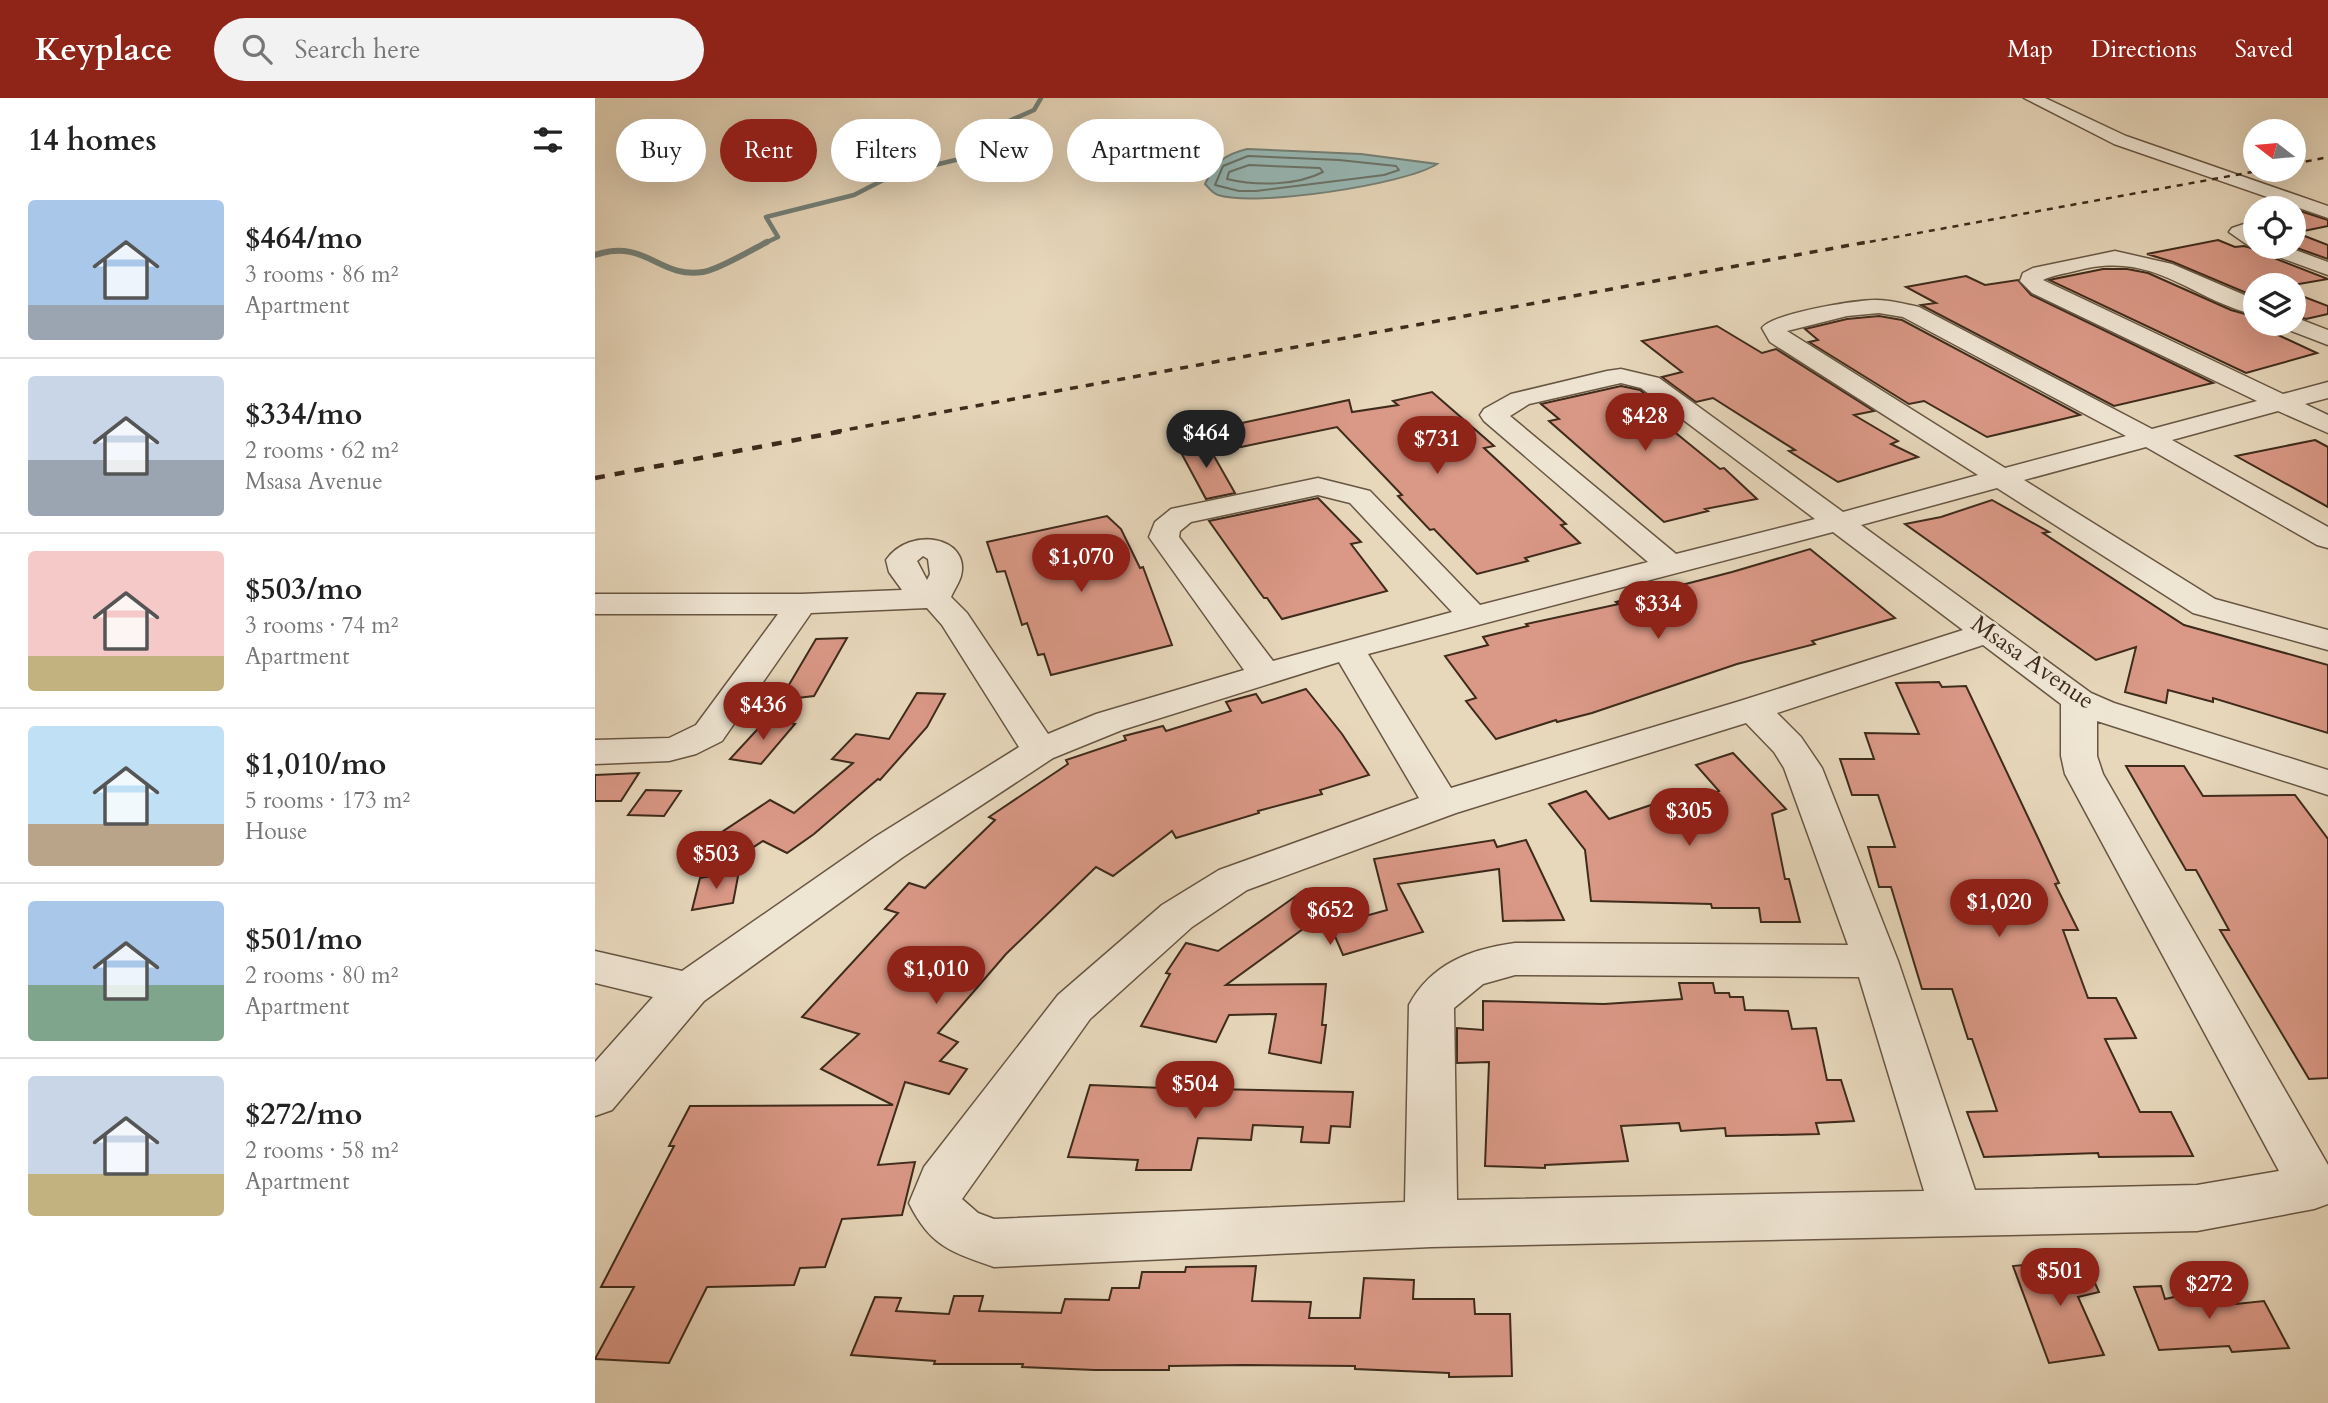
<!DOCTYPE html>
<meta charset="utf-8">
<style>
:root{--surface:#fff;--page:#f2f2f2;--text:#222;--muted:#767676;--line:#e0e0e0;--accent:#8f2418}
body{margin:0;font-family:Cardo,serif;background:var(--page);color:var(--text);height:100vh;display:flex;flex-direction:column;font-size:26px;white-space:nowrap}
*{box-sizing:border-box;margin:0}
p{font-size:23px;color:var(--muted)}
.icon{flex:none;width:38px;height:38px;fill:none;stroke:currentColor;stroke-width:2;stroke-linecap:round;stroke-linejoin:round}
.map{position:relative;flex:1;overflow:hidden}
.side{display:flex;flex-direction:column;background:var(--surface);width:595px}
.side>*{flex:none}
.hud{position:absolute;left:21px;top:21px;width:665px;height:63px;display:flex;gap:14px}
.needle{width:46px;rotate:286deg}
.fabs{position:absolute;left:1648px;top:21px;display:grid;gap:14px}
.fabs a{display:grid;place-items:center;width:63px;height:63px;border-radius:50%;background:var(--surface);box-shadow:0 7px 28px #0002;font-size:35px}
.price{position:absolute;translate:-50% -60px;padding:0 16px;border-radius:24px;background:var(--accent);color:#fff;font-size:23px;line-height:46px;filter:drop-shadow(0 2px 4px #0008)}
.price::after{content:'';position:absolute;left:50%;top:42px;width:21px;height:16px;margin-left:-10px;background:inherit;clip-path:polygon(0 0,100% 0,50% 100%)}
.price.selected{background:#222;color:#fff}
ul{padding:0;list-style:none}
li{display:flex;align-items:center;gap:21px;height:175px;padding:0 28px}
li+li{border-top:2px solid var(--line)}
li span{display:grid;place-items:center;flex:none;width:196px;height:140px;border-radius:7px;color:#555}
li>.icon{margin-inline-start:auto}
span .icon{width:84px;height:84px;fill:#fffc;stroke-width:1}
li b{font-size:30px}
h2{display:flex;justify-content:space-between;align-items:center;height:84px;padding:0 28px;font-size:30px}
.pill{padding:0 24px;border-radius:32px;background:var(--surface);box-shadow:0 7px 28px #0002;font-size:24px;line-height:63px}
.pill.selected{background:var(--accent);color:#fff}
header{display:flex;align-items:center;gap:42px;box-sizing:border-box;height:98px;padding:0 35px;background:var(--accent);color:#fff}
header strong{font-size:33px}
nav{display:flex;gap:38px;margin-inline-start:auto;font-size:24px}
.search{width:490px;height:63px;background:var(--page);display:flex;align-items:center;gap:18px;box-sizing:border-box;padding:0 24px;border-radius:38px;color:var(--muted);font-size:26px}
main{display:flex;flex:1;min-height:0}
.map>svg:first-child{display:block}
.green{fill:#bbbd8c;stroke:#7c7454;stroke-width:2}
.water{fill:#97b8b5;stroke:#738077;stroke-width:2}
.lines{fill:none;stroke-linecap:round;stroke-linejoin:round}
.shore{stroke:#6a7268;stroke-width:2}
.stream-far1{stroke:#738077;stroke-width:4.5}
.stream{stroke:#738077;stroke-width:6}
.building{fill:#da9886;stroke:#3e2b1b;stroke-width:2}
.street-casing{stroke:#685643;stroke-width:3}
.street{fill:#efe5d3;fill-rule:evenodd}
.rail-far2{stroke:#3e2b1b;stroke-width:2.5;stroke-dasharray:6 6;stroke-linecap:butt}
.rail-far1{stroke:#3e2b1b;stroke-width:3.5;stroke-dasharray:8 8;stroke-linecap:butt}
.rail{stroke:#3e2b1b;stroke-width:4.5;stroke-dasharray:10 10;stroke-linecap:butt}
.labels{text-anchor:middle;stroke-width:5;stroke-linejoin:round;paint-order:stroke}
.street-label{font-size:24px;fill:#3e2b1b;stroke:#efe5d3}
</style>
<header>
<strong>Keyplace</strong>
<div class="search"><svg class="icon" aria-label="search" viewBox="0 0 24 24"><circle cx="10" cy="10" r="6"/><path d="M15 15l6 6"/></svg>Search here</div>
<nav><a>Map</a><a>Directions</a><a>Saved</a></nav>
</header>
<main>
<section class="side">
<h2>14 homes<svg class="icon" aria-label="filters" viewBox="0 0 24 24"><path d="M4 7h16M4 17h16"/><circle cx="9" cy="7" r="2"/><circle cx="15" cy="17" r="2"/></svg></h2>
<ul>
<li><span style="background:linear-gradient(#a9c7e8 75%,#9aa5b1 0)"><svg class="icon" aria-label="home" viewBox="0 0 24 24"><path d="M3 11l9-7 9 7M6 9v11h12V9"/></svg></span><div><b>$464/mo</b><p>3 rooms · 86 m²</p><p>Apartment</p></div></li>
<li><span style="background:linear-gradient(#c9d6e8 60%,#9aa5b1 0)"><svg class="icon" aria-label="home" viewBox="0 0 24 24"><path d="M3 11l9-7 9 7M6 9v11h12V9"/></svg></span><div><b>$334/mo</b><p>2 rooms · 62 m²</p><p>Msasa Avenue</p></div></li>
<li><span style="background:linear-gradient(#f6c9c9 75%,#c2b280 0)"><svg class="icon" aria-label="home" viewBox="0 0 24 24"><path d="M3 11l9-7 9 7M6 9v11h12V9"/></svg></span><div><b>$503/mo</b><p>3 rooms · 74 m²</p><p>Apartment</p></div></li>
<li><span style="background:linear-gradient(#bfe0f5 70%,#b9a48a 0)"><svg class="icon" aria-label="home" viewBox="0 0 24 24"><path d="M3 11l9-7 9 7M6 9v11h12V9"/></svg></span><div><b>$1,010/mo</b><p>5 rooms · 173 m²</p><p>House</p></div></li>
<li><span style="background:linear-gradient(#a9c7e8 60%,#7fa58c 0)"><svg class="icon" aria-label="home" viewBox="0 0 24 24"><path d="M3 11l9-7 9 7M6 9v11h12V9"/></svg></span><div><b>$501/mo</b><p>2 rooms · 80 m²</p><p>Apartment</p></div></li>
<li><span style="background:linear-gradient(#c9d6e8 70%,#c2b280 0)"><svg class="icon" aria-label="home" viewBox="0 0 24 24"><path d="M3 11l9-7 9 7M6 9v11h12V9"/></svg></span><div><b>$272/mo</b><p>2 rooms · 58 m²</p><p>Apartment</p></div></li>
</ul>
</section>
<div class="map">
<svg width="1733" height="1305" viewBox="0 0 1733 1305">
<rect width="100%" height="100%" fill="#e7d7bb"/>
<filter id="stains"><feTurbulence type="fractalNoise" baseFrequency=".00286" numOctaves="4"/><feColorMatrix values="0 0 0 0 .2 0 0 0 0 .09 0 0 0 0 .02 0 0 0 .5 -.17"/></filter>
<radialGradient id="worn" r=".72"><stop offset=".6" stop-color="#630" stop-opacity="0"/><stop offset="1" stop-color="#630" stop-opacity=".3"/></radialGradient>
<polygon class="green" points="576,46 584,47 582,51 590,62 579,63 577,65 582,68 581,70 566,69 562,73 556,71 549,64 561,56 558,51"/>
<path class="water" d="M 652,51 L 766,56 L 842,66 C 809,87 660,109 623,97 C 617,95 614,90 610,86 C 621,64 628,57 652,51 Z"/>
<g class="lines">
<g class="shore">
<polygon points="653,58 744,62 801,68 804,72 789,77 661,93 644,93 620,87 628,68"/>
<path d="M 654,67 L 725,70 L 728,74 C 701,88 661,88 632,81 L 634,74 Z"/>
</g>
<polyline class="stream-far1" points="168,146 183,139 171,119 259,97 298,77 373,59 401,43 405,27 439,12 446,0"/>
<path class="stream" d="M 0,157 C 51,140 64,181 108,174 C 123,172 156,152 172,144"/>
</g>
<g class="building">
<polygon points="1699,111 1733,122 1733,128 1699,135"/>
<polygon points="1707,137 1733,147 1733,161 1699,149 1699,138"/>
<polygon points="1623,142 1640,149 1649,148 1663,152 1666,155 1733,181 1698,187 1661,187 1661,199 1578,164 1552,156"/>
<polygon points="1508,171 1532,171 1553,175 1636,212 1661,219 1661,226 1685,226 1668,230 1722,255 1651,275 1454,182"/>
<polygon points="1371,178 1390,187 1423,182 1436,197 1618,285 1519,308 1326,207 1341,205 1311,189"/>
<polygon points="1699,195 1733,208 1733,216 1711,221 1699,217"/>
<polygon points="1284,218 1307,222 1485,317 1392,339 1329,303 1314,306 1214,244 1223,242 1210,231 1252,221"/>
<polygon points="1122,228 1167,255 1181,251 1279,313 1259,317 1303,343 1296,346 1323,359 1243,384 1194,353 1200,352 1118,300 1101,304 1067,279 1087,274 1047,243"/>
<polygon points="1026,288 1045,292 1069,311 1055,314 1125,371 1129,370 1162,401 1110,411 1113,413 1069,424 954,323 964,321 946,306"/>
<polygon points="837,294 899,348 889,350 971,426 966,427 985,445 930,460 933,463 882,476 839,431 835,432 803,398 807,397 742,329 646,349 642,326 754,302 757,314 803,307 798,303"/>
<polygon points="1720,342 1733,349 1733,409 1641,358"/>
<polygon points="611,344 640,395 611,401 583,349"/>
<polygon points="723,400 766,444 756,446 792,493 687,521 672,500 669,500 663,492 614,423"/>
<polygon points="1397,402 1454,434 1448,435 1589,527 1733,567 1733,635 1618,600 1618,604 1573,592 1571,605 1530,594 1541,549 1501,562 1310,426 1346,419"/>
<polygon points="512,418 526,431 545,470 548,469 577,547 456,577 449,556 443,557 432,525 427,527 410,473 402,474 392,444"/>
<polygon points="1215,451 1300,520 1217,543 1220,546 1142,566 997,615 962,624 961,622 901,641 871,603 881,600 850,558 893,547 888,539 933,528 931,526 1024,506 1021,504 1137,474"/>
<polygon points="252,540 219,598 185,602 221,541"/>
<polygon points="1344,584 1347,589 1371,588 1443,740 1464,785 1460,786 1483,832 1468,832 1493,900 1521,900 1541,940 1510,941 1545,1014 1576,1014 1598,1058 1504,1059 1503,1055 1389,1059 1372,1014 1402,1013 1377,941 1373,941 1357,891 1327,891 1296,789 1284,789 1273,749 1300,749 1283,697 1257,697 1245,661 1279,661 1270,635 1324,636 1301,585"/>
<polygon points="711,591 747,636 774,677 725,692 727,696 663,713 664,715 581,740 577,733 518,778 501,769 411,856 343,935 363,944 345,963 372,971 354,996 310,984 283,1067 320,1064 307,1117 247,1121 230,1169 205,1170 199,1187 112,1189 74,1265 0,1261 39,1189 6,1189 79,1048 74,1048 95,1008 298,1007 226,971 264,936 207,919 303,815 290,811 314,785 330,790 400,722 394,719 473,666 471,662 531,642 529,638 568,628 571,633 636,613 631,604 661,596 667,605"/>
<polygon points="322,595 350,596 332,629 285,682 283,681 219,736 192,755 168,743 157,750 127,734 175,702 199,715 258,665 237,661 261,636 294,641"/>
<polygon points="172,621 200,626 166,666 135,661"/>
<polygon points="1138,655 1191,711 1177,716 1190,781 1194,781 1205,824 1166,824 1164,810 1117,810 1116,806 996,803 990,752 954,706 991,693 1014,721 1062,705 1068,712 1124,693 1101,667"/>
<polygon points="1531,668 1589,668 1608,698 1700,697 1733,741 1733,980 1714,981 1625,832 1634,832 1601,772 1591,772"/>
<polygon points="44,675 26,703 0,703 0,677"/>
<polygon points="51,692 86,693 69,718 33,717"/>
<polygon points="899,742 902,749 931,742 969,822 908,823 904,771 803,786 828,834 748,857 730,815 631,887 731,886 727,927 731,927 726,965 674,955 681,916 634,917 621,944 546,928 575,876 571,875 591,845 623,853 711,791 756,822 792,812 779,761"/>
<polygon points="144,773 138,805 97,812 105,780"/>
<polygon points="1084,885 1118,885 1120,895 1134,895 1135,899 1148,899 1150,912 1193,913 1197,931 1221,930 1232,982 1246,982 1259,1023 1221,1025 1224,1036 1131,1038 1130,1030 1086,1033 1084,1025 1026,1028 1033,1063 950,1067 950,1070 890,1068 894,964 862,965 862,930 888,932 888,903 1009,906 1087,901"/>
<polygon points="495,987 568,990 758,994 755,1029 736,1028 734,1045 706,1044 708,1029 658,1027 656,1042 603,1040 596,1072 541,1072 543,1062 473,1059"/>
<polygon points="1489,1161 1504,1194 1483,1199 1509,1257 1454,1265 1418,1168"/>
<polygon points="661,1168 657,1203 716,1204 714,1220 765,1220 769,1180 819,1182 818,1201 879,1201 880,1216 915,1216 917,1278 854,1279 854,1275 760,1271 760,1268 649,1267 574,1268 574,1272 500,1272 427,1269 428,1266 339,1266 340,1263 256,1257 280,1199 306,1200 301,1213 354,1216 359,1198 388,1198 384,1213 466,1215 470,1201 514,1202 517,1190 544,1190 547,1174 590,1174 591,1169"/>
<polygon points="1633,1187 1641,1206 1669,1203 1694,1250 1637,1254 1634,1248 1564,1252 1539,1189 1566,1188 1570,1201"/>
</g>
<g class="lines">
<g class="street-casing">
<g id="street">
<polygon points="1429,0 1450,0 1531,38 1733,108 1733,120 1519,46"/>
<polygon points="1661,122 1661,149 1692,149 1733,164 1733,177 1667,153 1664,149 1654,148 1634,134 1637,130"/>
<path d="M 1520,153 L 1577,166 L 1661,202 L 1661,217 C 1592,200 1559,151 1480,173 C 1469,176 1458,177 1448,182 L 1688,296 L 1733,284 L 1733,300 L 1710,306 L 1733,317 L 1733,335 L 1683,313 L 1577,342 L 1733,429 L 1733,450 L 1722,447 L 1551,349 L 1429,382 L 1620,501 L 1733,532 L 1733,552 L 1598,515 L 1402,390 L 1266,427 L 1496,595 L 1519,605 L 1733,672 L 1733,697 L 1502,623 L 1502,658 L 1508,676 L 1733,1067 L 1733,1106 L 1719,1111 L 1602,1133 L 836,1149 L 399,1169 C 356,1154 335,1148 314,1105 L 329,1069 L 463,897 L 567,807 L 624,772 L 824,700 L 744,564 L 527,632 L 458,660 L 308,759 L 109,903 L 17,1012 L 0,1018 L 0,964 L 58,899 L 0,885 L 0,853 L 87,873 L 280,739 L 424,649 L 347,527 L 332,510 L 216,515 L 127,643 L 101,656 L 74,663 L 0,666 L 0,642 L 74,640 L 101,627 L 183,516 L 0,516 L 0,496 L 206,496 L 307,492 L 294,474 L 291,462 C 314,428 376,438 366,478 C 364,485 359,492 356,499 L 372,515 L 453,636 L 501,616 L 649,572 L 554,439 L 560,424 L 576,411 L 723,380 L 775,393 L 885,507 L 1053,464 L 889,323 L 885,317 L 889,311 L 916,296 L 1012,273 L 1026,271 L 1064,280 L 1248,414 L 1383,377 L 1175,244 L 1167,230 C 1178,215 1261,202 1281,202 C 1296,202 1310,206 1324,209 L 1557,331 L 1662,303 L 1437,195 L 1425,183 L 1428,175 L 1438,170 ZM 1284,215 L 1308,219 L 1531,338 L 1410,370 L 1192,233 L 1252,218 ZM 1026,285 L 1046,290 L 1220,421 L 1081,456 L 915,318 L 934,306 ZM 723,397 L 755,405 L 857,514 L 678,563 L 584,439 L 585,433 L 596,424 ZM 1238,434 L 1368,532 L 1145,603 L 856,690 L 773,556 ZM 328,458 L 333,461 L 335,476 L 332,482 L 322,463 ZM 1388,547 L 1466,606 L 1466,658 L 1470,676 L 1684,1073 L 1602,1087 L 1380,1092 L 1303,863 L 1227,670 L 1206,639 L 1182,615 ZM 1151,625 L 1179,654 L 1189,670 L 1253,847 L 920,845 C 875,851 836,866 814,907 L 810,1104 L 399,1121 L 383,1115 L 367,1101 L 495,921 L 597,829 L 652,792 L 861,715 ZM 920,877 L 1264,879 L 1329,1093 L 862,1102 L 859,910 L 888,886 Z"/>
<polygon points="1699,219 1733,232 1733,247 1691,231 1688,226 1699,226"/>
</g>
</g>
<use href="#street" class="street"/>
<g class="rail-far2">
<polyline points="1699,66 1733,59"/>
<polyline points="1263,146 1668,72"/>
</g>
<polyline class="rail-far1" points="239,334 1272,144"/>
<polyline class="rail" points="0,380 248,333"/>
</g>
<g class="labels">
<g class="street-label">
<text transform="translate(1438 564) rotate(35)" y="8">Msasa Avenue</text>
</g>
</g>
<rect width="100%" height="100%" filter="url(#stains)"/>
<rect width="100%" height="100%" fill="url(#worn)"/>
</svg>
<div class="fabs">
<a><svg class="needle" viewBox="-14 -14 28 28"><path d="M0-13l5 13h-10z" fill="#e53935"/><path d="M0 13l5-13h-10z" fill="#767676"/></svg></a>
<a><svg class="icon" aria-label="locate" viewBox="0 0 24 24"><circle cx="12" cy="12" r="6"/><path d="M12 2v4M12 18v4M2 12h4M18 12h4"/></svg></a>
<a><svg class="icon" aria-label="layers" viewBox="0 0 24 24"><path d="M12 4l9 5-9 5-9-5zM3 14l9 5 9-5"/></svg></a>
</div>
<b class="price" style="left:1050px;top:355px">$428</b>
<b class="price selected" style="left:611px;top:372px">$464</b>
<b class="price" style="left:842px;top:378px">$731</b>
<b class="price" style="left:486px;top:496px">$1,070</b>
<b class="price" style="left:1063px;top:543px">$334</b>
<b class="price" style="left:168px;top:644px">$436</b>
<b class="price" style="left:1094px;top:750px">$305</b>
<b class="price" style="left:121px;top:793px">$503</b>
<b class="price" style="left:1404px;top:841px">$1,020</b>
<b class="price" style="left:735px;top:849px">$652</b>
<b class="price" style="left:341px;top:908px">$1,010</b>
<b class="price" style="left:600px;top:1023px">$504</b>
<b class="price" style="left:1465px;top:1210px">$501</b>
<b class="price" style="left:1614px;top:1223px">$272</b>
<div class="hud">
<a class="pill">Buy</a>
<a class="pill selected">Rent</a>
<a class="pill">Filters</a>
<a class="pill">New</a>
<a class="pill">Apartment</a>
</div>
</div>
</main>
